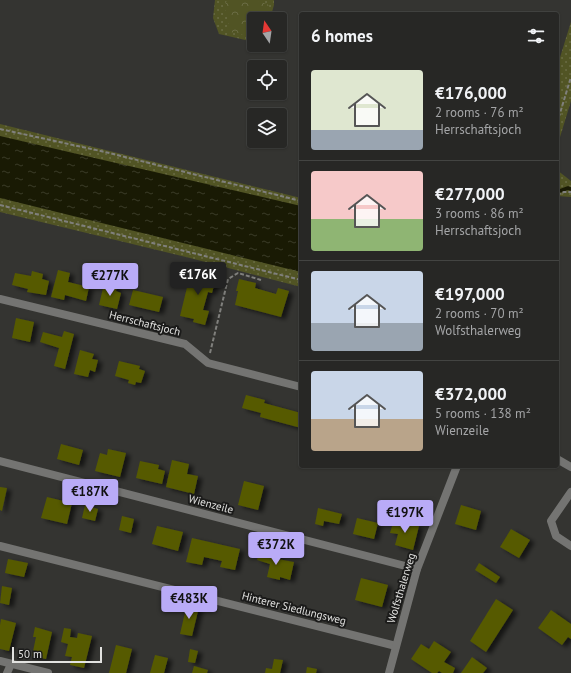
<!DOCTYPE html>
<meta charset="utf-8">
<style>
:root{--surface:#272725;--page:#2f2f2d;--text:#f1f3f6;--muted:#a4a5a7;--line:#434442;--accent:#b9abf7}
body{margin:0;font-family:"PT Sans",sans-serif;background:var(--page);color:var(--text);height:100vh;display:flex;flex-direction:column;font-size:15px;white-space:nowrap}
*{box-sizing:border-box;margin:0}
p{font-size:13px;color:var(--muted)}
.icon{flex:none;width:22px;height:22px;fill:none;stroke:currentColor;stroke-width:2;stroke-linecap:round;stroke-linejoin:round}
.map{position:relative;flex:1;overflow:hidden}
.details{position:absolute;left:299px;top:12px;width:260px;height:456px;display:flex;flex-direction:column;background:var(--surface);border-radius:4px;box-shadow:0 1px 3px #0004,0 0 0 1px var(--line)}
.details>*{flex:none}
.needle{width:26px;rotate:347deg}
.tools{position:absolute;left:247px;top:12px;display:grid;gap:8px}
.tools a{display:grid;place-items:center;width:40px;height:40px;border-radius:4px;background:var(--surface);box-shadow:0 1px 3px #0004,0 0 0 1px var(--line);font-size:20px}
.scale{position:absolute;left:12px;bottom:10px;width:90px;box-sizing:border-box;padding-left:4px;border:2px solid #e2e2e0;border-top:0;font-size:11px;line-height:14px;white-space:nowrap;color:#e2e2e0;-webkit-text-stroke:3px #1b1b1a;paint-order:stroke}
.price{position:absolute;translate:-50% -34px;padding:0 9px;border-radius:4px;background:var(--accent);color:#111;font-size:13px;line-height:26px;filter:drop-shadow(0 1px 2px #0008)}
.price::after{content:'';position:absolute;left:50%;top:24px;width:12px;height:9px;margin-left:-6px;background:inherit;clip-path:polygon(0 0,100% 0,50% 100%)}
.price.selected{background:#222;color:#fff}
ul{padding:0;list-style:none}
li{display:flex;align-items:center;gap:12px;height:100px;padding:0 12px}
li+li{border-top:1px solid var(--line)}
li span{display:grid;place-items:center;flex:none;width:112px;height:80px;border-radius:4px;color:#555}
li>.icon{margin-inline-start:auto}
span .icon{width:48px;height:48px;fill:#fffc;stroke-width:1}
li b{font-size:17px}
h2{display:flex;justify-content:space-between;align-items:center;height:48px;padding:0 12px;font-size:17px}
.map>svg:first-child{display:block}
.grass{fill:url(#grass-dots)}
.forest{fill:url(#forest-crowns)}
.water{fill:url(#water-ripples)}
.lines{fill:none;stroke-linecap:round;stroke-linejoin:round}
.stream{stroke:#191a04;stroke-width:3.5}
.building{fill:#565a05;filter:url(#shadow)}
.path{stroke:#80807d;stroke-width:2;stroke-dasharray:4 2;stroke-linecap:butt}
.street{stroke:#747472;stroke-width:8}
.labels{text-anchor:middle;stroke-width:4;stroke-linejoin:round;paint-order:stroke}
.street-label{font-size:11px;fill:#e2e2e0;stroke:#1b1b1a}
</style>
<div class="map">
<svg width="571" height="673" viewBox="0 0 571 673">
<defs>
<pattern id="grass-dots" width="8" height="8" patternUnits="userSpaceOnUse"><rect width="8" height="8" fill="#515424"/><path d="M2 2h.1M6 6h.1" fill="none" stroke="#6a6c44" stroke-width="1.8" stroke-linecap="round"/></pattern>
<pattern id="forest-crowns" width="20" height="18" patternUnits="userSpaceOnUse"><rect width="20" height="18" fill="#515424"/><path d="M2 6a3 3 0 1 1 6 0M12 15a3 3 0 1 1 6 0" fill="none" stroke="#6a6c44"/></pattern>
<pattern id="water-ripples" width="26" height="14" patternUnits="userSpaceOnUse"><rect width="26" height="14" fill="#191a04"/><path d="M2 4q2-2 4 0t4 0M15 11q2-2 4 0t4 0" fill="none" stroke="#3a3b28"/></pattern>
<filter id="shadow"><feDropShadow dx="4.5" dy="2.5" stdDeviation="2" flood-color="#0009"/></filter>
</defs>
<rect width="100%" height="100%" fill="#343431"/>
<g class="grass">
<polygon points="215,0 274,0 274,5 270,19 254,19 254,42 219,34 213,18"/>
<polygon points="571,22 571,101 557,147 557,67"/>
<polygon points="0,124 301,198 301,287 190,258 0,212"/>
<polygon points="557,170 571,181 571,197 557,196"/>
</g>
<polygon class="forest" points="227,0 256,0 269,5 264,19 254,19 254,33 249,37 240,34 225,31 230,19 224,8"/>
<polygon class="water" points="0,136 301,206 301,272 0,198"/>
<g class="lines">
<polyline class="stream" points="557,192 568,188 571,189"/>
</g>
<g class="building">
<polygon points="58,270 70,273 68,282 89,287 86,301 65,295 64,300 51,297"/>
<polygon points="32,271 43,274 42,279 49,281 46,295 27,292 28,289 12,285 15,273 31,276"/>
<polygon points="191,271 205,274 205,272 217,275 212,293 208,292 203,310 209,311 205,325 193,322 194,319 180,316"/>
<polygon points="239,279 256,283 255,288 276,294 278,288 289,291 281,317 235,305 238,291 236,291"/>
<polygon points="109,284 117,286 116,291 121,293 117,309 99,305 103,288 108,289"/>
<polygon points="133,290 163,297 159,312 129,305"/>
<polygon points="16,318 34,322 30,342 12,338"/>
<polygon points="64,331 74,334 65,369 54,366 59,348 40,342 43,332 62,337"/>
<polygon points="80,350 94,354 92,359 98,360 95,372 90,370 88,377 74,374"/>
<polygon points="119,361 140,366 139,369 145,371 141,383 136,382 135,385 128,383 129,380 115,376"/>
<polygon points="246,395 265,400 264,403 301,413 301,428 260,417 261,413 242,408"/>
<polygon points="61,444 83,450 79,465 57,459"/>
<polygon points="108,449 126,453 120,477 95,471 100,453 107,455"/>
<polygon points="172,460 189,464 187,474 198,476 194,494 166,487"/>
<polygon points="140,461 159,465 158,469 165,471 162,484 136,478"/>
<polygon points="244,481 264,486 258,510 238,505"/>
<polygon points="0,487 7,488 2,511 0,510"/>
<polygon points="47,497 72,503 67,524 41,518"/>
<polygon points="85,505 98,509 95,521 82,518"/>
<polygon points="461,505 481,511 476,530 455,524"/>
<polygon points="318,508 342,514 339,524 324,521 323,526 315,524"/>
<polygon points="122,516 134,519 131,533 119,530"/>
<polygon points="357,518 378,523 374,539 353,534"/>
<polygon points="394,519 419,526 413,550 395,545 398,534 390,533"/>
<polygon points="157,526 183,532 178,551 152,544"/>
<polygon points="511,529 530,540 519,558 500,547"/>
<polygon points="192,538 240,549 235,570 220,567 222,561 204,557 202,565 186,562"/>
<polygon points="260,549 272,552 271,554 279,556 278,559 294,562 290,580 280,577 280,580 267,577 270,564 257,560"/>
<polygon points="8,559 28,563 24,577 5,573"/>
<polygon points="479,563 500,577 496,583 475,570"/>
<polygon points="361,578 388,585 382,607 355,600"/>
<polygon points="2,586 12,588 9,605 0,603"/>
<polygon points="496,599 513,610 486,652 470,641"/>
<polygon points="187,604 199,607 192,636 180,634"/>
<polygon points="551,610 571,624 571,639 568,637 562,645 538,628"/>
<polygon points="1,619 16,623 9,651 0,649 0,625"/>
<polygon points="35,627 52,632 46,659 32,656 36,637 33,637"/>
<polygon points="64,628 71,629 70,637 77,638 78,633 92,636 84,668 70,665 72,657 65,656 68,644 61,642"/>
<polygon points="434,641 451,652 444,662 455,668 453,673 442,673 439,671 437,673 432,673 411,659 421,644 429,649"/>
<polygon points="116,645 132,649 126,673 109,673"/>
<polygon points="190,649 198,651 195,663 188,662"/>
<polygon points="155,655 168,658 164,673 150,673"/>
<polygon points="472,657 487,668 483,673 461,673"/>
<polygon points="274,659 283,660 280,673 265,673 266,668 272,669"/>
<polygon points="194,666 208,670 207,673 192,673"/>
<polygon points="307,667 317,669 316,673 306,673"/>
</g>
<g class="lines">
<g class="path">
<polyline points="557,123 571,77"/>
<polyline points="0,129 105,152 301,201"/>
<polyline points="557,195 564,192 571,192"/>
<polyline points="0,205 301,280"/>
<polyline points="210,353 228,279 238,273 261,280"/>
</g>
<g class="street">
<polyline points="0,299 185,344 208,363 301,387"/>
<polyline points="557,459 571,467"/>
<polyline points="0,461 417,569"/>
<polyline points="571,492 551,521 556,536 571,546"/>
<polyline points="0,546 396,646"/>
<polyline points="0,661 48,673"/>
<polyline points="7,673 11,664"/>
<polyline points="389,673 417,569 457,466"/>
</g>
</g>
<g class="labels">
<g class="street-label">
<text transform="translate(145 323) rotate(14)" y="4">Herrschaftsjoch</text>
<text transform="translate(211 504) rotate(15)" y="4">Wienzeile</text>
<text transform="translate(401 588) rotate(-73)" y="4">Wolfsthalerweg</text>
<text transform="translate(294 608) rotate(14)" y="4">Hinterer Siedlungsweg</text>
</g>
</g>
</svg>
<div class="tools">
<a><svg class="needle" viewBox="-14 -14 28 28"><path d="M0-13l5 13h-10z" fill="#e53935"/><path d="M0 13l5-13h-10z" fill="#a4a5a7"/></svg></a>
<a><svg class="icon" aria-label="locate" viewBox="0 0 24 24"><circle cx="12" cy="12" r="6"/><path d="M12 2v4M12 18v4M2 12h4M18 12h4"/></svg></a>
<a><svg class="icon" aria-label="layers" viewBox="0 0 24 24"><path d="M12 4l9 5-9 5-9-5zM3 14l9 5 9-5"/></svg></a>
</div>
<div class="scale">50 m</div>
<b class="price selected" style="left:198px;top:296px">€176K</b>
<b class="price" style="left:110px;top:297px">€277K</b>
<b class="price" style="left:90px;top:513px">€187K</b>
<b class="price" style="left:405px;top:534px">€197K</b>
<b class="price" style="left:276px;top:566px">€372K</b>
<b class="price" style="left:189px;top:620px">€483K</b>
<section class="details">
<h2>6 homes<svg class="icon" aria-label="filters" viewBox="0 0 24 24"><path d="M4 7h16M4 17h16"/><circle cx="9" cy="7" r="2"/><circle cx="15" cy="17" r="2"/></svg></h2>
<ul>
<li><span style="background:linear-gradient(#dfe7d0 75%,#9aa5b1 0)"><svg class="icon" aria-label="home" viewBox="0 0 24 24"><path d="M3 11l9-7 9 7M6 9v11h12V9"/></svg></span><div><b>€176,000</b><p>2 rooms · 76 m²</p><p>Herrschaftsjoch</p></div></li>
<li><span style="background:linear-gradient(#f6c9c9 60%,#8fb573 0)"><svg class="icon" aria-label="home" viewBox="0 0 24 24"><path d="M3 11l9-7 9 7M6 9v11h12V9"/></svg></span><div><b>€277,000</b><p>3 rooms · 86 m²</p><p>Herrschaftsjoch</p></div></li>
<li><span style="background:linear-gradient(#c9d6e8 65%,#9aa5b1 0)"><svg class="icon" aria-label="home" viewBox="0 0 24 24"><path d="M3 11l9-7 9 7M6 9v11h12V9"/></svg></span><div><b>€197,000</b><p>2 rooms · 70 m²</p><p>Wolfsthalerweg</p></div></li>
<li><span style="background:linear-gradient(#c9d6e8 60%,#b9a48a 0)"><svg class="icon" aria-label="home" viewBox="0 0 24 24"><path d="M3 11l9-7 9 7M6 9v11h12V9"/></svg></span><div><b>€372,000</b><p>5 rooms · 138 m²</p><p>Wienzeile</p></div></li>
</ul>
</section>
</div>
